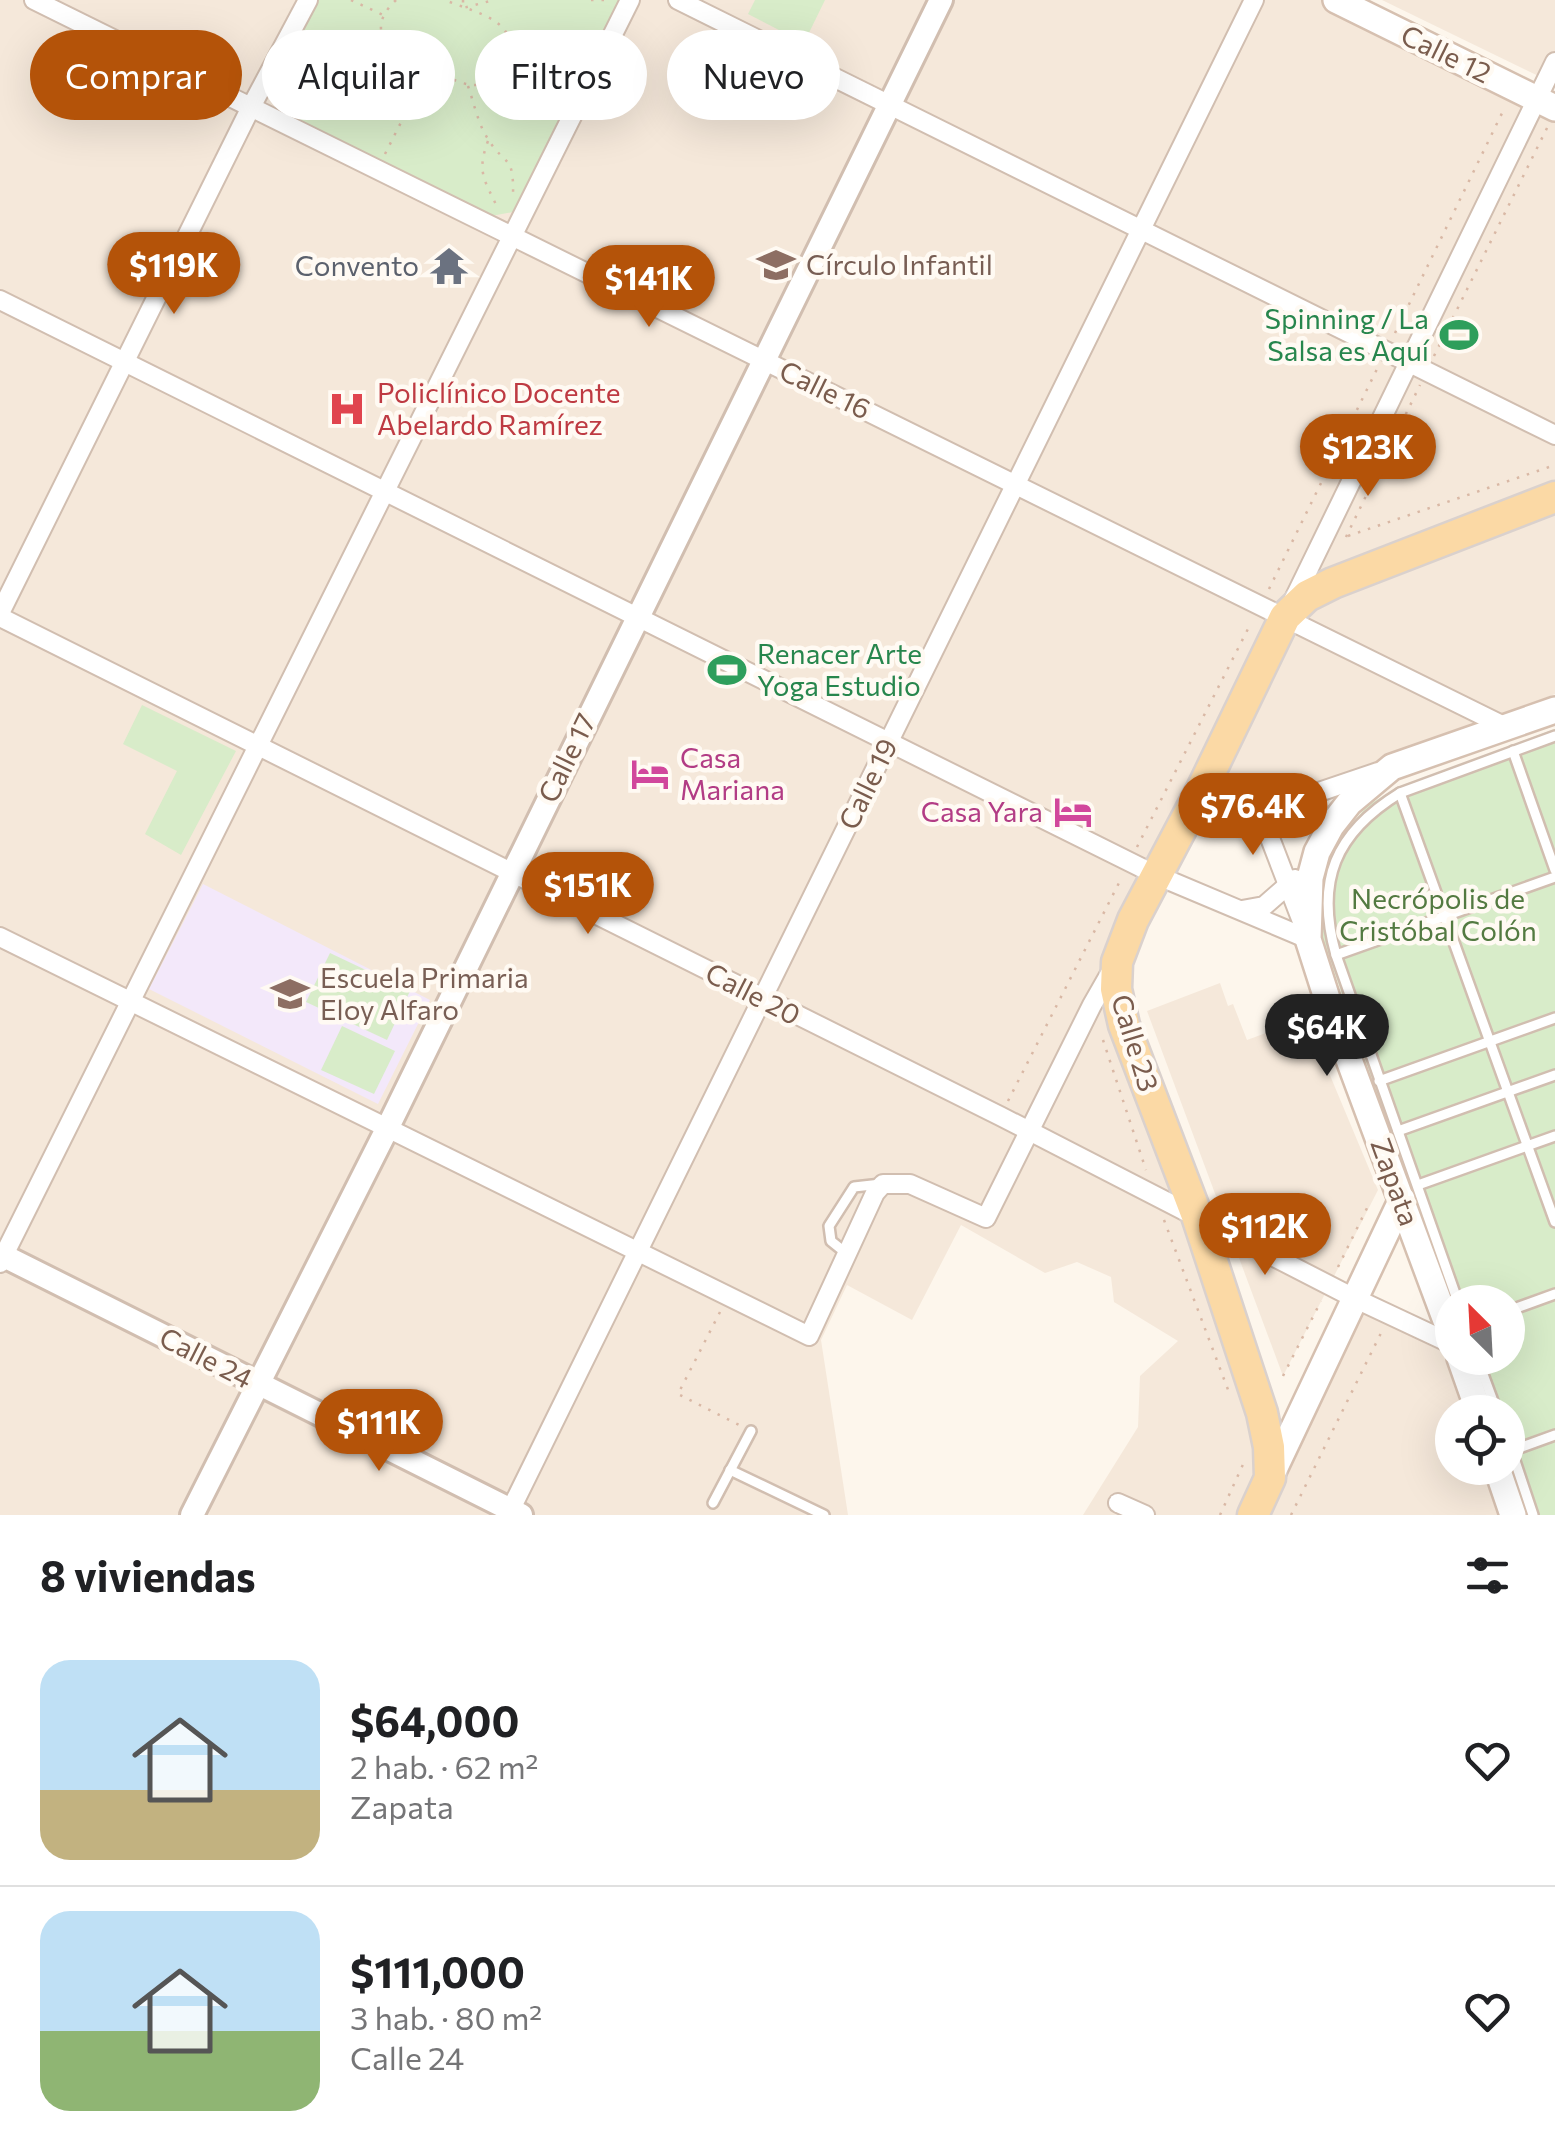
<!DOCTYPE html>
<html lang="es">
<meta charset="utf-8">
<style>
:root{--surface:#fff;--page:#f6f6f6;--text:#202124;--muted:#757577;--line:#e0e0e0;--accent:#b45309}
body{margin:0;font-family:Commissioner,sans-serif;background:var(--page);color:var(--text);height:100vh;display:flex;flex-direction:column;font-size:38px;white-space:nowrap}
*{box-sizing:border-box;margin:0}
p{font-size:32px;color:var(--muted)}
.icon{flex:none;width:55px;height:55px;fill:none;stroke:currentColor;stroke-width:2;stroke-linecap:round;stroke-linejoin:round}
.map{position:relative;height:1515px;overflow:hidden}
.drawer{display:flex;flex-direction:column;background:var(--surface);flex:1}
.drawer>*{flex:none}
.banner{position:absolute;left:30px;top:30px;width:1000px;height:90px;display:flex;gap:20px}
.needle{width:65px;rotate:336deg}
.controls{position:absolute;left:1435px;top:1285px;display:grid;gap:20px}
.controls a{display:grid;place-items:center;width:90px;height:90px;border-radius:50%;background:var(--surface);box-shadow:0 10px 40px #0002;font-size:50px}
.price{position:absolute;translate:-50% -85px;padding:0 22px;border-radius:35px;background:var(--accent);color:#fff;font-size:32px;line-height:65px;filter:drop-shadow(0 2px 5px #0008)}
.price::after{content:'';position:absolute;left:50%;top:60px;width:30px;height:22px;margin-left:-15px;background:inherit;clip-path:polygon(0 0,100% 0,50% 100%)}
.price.current{background:#222;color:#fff}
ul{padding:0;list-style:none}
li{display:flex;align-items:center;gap:30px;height:250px;padding:0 40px}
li+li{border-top:2px solid var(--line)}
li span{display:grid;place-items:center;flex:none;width:280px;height:200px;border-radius:30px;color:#555}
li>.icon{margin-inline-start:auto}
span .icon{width:120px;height:120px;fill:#fffc;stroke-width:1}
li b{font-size:42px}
h2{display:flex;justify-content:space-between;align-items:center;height:120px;padding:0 40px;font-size:42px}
.chip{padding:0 35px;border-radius:45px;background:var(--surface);box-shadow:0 10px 40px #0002;font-size:35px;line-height:90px}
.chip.current{background:var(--accent);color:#fff}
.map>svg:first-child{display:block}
.residential{fill:#f5e8da}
.education{fill:#f3e8fa}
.green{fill:#d8ecc9}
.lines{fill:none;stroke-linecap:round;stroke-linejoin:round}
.service-casing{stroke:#d1beb0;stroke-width:14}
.minor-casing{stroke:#d1beb0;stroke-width:22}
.tertiary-casing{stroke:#d1beb0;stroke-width:28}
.secondary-casing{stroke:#d6c0b0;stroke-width:30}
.primary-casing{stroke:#dad1cd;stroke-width:35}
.path{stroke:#d9b8a5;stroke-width:2.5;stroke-dasharray:2.5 8;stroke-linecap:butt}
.service{stroke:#fff;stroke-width:9}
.minor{stroke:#fff;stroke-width:18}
.tertiary{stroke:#fff;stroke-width:22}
.secondary{stroke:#fff;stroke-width:25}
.primary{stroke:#fbd9a5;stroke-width:30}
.labels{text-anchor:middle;stroke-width:9;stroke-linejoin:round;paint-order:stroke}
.street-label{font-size:28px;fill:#7a5c4d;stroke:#fffaf3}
.education-label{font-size:28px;fill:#785e54;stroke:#fffaf3;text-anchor:start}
.worship-label{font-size:28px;fill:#5b616d;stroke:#fffaf3;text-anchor:end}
.leisure-label{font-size:28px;fill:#27864d;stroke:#fffaf3;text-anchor:end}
.health-label{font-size:28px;fill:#be3a42;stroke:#fffaf3;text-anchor:start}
.hotel-label{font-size:28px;fill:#b23c85;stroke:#fffaf3;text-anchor:start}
.park-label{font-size:28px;fill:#537a41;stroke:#fffaf3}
</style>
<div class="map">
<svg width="1555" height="1515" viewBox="0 0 1555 1515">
<rect width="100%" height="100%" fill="#fdf6ec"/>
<g class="residential">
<polygon points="0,0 1336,0 1555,108 1555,694 1517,709 1508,728 1260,812 1201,791 1117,962 1270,1476 1354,1298 1452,1344 1479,1412 1452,1412 1452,1468 1497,1468 1513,1515 1083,1515 1138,1427 1140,1376 1178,1341 1114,1302 1111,1277 1077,1262 1045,1273 961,1225 912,1320 847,1285 821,1340 848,1515 0,1515"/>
<polygon points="1382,0 1555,0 1555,84"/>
<polygon points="1220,983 1228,1006 1233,1004 1247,1040 1306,1018 1378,1190 1283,1376 1147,1011"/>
</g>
<polygon class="education" points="203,884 430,1000 378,1104 149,989"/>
<g class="green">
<polygon points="317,0 621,0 519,206 513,212 491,216 281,112 273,103 270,90"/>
<polygon points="755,0 825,0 804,43 748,14"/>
<polygon points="142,705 236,751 181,855 145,834 177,771 123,744"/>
<polygon points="1555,729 1555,1515 1525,1515 1508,1465 1508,1412 1489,1412 1470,1358 1508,1358 1508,1302 1452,1302 1452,1308 1323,940 1319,896 1337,841 1368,805 1397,788"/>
<polygon points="330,953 410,991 387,1040 306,1002"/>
<polygon points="342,1026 395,1051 374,1094 321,1070"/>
</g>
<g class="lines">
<g class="service-casing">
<g id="service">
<polyline points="1513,751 1555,870"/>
<polyline points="1400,793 1555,1222"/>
<polyline points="1336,955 1555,877"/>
<polyline points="1379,1081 1555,1018"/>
<polyline points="1398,1131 1555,1075"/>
<polyline points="1418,1185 1555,1136"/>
<polyline points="846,1253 831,1241 829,1226 854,1187 881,1184"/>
<path d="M 1458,1302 L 1336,955 C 1315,881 1335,833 1400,793 L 1555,736"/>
<polyline points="1508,1311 1555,1294"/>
<polyline points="1477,1358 1497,1412"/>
<polyline points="1508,1440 1533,1515"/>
<polyline points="1511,1451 1555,1435"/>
<polyline points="730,1470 824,1515"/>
<polyline points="713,1503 751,1431"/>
</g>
</g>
<g class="minor-casing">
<g id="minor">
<polyline points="34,0 1508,728"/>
<polyline points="678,0 1555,435"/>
<polyline points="0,300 1156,875 1308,939"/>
<polyline points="1292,603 1555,62"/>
<polyline points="0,613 251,107 308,0"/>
<polyline points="0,617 1000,1116 1354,1298 1452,1344"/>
<polyline points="1201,791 1260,812 1378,772"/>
<polyline points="1260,812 1303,924"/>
<polyline points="1242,910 1264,906 1295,879"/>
<polyline points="0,937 809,1336 875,1193 883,1184 910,1184 986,1218 1092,1005 1112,970"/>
<polyline points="0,1263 630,0"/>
<polyline points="1118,1503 1145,1515"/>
<polyline points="508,1515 1254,0"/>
</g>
</g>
<g class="tertiary-casing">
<g id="tertiary">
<polyline points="0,1254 521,1515"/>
<polyline points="192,1515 387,1129 941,0"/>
</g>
</g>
<g class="secondary-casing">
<g id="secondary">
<polyline points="1336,0 1555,108"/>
<polyline points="1452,1337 1332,1014 1308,939 1310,878 1317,852 1331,826 1349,803 1392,767 1555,710"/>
<polyline points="1460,1358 1479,1412"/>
<polyline points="1497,1468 1513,1515"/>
<polyline points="1270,1478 1402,1199"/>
</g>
</g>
<g class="primary-casing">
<polyline id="primary" points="1253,1515 1270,1478 1269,1447 1262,1413 1197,1216 1124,1025 1116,989 1117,962 1133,920 1201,791 1285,617 1307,596 1333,583 1555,497"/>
</g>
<g class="path">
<polyline points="351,0 383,15"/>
<path d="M 396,0 C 354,40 410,61 440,74 C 451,78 464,86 477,85 C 508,83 524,41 496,22 C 482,12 461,7 445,0"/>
<polyline points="463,0 463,8 494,0"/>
<polyline points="591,0 605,0"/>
<polyline points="509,65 564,95"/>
<path d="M 468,86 C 474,103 478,124 488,139 C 505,167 514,153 513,195"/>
<path d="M 488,141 C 476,173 485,180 498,209"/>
<polyline points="385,154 428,69"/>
<polyline points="1395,333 1505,107"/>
<polyline points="1434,356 1548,126"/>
<polyline points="1348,536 1555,465"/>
<polyline points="1346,537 1420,385"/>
<polyline points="1269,589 1378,367"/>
<polyline points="1137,847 1251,623"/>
<polyline points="1103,1040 1146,1170"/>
<polyline points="1008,1101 1122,877"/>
<polyline points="1164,1220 1230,1395"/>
<polyline points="1338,1267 1369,1204"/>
<polyline points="720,1312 678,1394 741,1426"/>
<polyline points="1283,1376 1321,1301"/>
<polyline points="1220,1515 1245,1460"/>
<polyline points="1291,1515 1381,1333"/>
</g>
<use href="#service" class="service"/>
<use href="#minor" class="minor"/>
<use href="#tertiary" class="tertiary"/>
<use href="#secondary" class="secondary"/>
<use href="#primary" class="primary"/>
</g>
<defs>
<g id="school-bare" transform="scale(3)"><path d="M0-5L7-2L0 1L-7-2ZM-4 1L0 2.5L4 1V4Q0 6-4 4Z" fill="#8d6e63" stroke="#fffaf3" stroke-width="2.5" paint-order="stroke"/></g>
<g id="temple-bare" transform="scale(3)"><path d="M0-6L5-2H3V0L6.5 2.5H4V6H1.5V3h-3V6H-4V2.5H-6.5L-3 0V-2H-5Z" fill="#6b7280" stroke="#fffaf3" stroke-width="2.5" paint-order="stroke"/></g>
<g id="stadium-bare" transform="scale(3)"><path d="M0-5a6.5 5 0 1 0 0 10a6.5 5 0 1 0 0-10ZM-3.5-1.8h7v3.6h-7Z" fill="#2e9e5b" stroke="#fffaf3" stroke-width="2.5" paint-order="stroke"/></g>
<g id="hospital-bare" transform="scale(3)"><path d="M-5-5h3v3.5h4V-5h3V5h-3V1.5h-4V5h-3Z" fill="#e0444e" stroke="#fffaf3" stroke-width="2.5" paint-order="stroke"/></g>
<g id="hotel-bare" transform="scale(3)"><path d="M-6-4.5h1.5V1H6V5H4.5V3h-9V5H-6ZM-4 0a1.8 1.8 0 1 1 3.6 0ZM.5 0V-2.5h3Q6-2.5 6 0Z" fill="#d1479c" stroke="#fffaf3" stroke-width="2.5" paint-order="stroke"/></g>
</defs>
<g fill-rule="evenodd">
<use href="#school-bare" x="776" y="265"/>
<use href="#temple-bare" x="449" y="266"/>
<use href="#stadium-bare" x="1459" y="335"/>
<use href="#hospital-bare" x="347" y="409"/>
<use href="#stadium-bare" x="727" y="670"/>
<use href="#hotel-bare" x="650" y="774"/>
<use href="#hotel-bare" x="1073" y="812"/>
<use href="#school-bare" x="290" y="994"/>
</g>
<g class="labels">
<g class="street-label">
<text transform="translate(1446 54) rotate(26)" y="10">Calle 12</text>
<text transform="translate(825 390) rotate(26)" y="10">Calle 16</text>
<text transform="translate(567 758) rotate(-64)" y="10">Calle 17</text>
<text transform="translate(868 784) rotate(-64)" y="10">Calle 19</text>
<text transform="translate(753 994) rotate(27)" y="10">Calle 20</text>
<text transform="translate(1135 1043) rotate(73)" y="10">Calle 23</text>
<text transform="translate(1395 1182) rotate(70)" y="10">Zapata</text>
<text transform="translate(206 1358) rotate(27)" y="10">Calle 24</text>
</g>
<g class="education-label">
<text x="806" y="275">Círculo Infantil</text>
<text x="320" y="988">Escuela Primaria<tspan x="320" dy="32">Eloy Alfaro</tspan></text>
</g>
<g class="worship-label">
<text x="419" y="276">Convento</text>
</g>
<g class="leisure-label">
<text x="1429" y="329">Spinning / La<tspan x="1429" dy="32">Salsa es Aquí</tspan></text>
<text x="757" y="664" text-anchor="start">Renacer Arte<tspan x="757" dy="32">Yoga Estudio</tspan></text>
</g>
<g class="health-label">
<text x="377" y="403">Policlínico Docente<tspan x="377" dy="32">Abelardo Ramírez</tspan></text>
</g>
<g class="hotel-label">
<text x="680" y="768">Casa<tspan x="680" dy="32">Mariana</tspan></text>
<text x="1043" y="822" text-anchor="end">Casa Yara</text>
</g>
<g class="park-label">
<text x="1438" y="909">Necrópolis de<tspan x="1438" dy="32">Cristóbal Colón</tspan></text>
</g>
</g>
</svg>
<div class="controls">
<a><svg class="needle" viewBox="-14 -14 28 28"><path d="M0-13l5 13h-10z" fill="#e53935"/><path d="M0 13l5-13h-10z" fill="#757577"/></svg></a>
<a><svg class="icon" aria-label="locate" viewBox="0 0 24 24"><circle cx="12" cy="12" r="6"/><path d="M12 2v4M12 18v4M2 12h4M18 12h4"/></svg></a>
</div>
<b class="price" style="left:174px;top:317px">$119K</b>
<b class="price" style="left:649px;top:330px">$141K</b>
<b class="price" style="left:1368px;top:499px">$123K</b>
<b class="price" style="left:1253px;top:858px">$76.4K</b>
<b class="price" style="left:588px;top:937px">$151K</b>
<b class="price current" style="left:1327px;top:1079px">$64K</b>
<b class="price" style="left:1265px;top:1278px">$112K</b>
<b class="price" style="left:379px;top:1474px">$111K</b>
<div class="banner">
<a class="chip current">Comprar</a>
<a class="chip">Alquilar</a>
<a class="chip">Filtros</a>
<a class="chip">Nuevo</a>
</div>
</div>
<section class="drawer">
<h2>8 viviendas<svg class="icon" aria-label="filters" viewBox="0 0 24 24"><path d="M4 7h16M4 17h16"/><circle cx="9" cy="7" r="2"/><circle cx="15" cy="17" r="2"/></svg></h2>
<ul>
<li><span style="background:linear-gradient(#bfe0f5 65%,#c2b280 0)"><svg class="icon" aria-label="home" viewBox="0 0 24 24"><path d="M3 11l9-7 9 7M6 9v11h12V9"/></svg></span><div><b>$64,000</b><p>2 hab. · 62 m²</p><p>Zapata</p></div><svg class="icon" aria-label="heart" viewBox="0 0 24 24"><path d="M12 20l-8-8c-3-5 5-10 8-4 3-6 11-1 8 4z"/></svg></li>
<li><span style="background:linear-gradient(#bfe0f5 60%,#8fb573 0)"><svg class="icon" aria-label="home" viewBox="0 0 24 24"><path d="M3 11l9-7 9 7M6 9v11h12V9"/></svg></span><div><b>$111,000</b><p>3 hab. · 80 m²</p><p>Calle 24</p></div><svg class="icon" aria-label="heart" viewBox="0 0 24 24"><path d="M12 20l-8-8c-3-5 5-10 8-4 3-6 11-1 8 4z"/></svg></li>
</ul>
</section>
